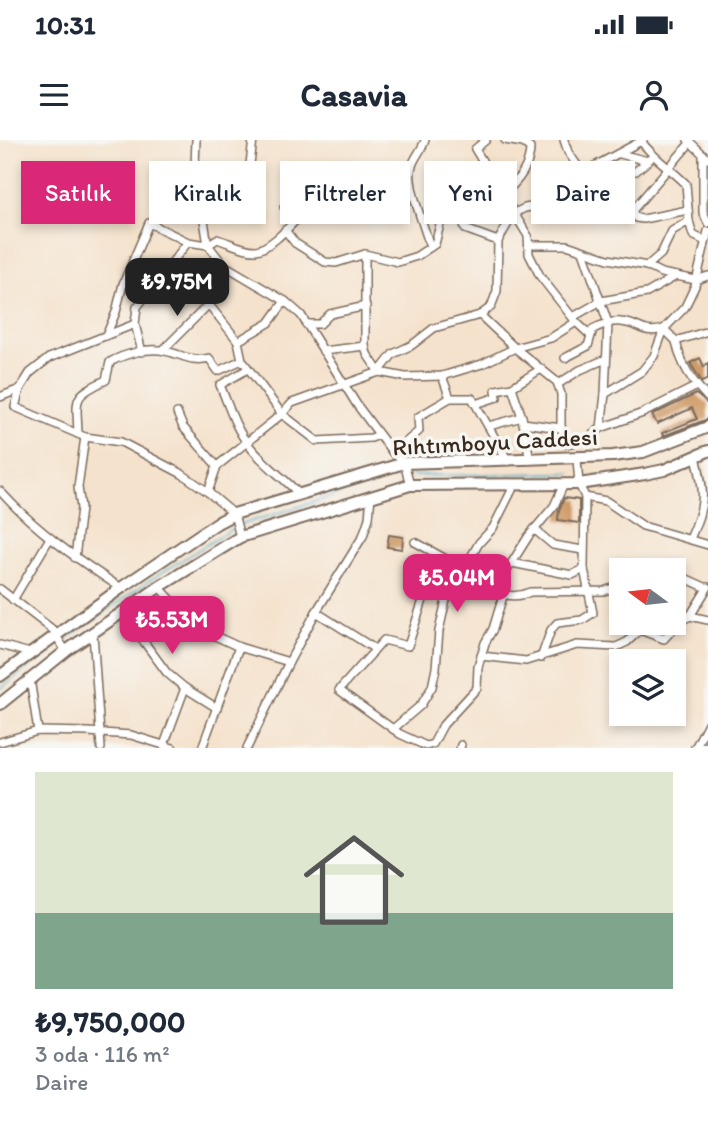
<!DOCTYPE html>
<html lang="tr">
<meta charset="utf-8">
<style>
:root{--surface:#fff;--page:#f2f2f3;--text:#1f2937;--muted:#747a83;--line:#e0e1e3;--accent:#db2777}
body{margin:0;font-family:Itim,sans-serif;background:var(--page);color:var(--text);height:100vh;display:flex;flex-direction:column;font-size:26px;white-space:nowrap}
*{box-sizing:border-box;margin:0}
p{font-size:23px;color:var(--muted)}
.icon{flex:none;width:38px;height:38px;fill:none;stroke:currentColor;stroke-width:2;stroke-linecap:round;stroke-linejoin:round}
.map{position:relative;height:608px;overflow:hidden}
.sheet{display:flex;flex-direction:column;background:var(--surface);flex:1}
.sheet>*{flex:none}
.guide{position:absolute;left:21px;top:21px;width:667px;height:63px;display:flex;gap:14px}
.needle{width:46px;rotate:285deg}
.controls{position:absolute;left:609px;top:418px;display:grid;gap:14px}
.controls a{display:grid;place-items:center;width:77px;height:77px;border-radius:0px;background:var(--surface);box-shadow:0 4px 10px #0003;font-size:35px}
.price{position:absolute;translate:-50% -60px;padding:0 16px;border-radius:14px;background:var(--accent);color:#fff;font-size:23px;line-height:46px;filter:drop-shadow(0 2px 4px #0008)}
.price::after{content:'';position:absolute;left:50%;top:42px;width:21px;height:16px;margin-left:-10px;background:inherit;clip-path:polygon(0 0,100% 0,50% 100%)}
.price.selected{background:#222;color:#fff}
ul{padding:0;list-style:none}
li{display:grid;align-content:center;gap:14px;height:371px;padding:0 35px}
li+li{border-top:2px solid var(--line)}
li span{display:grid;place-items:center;height:217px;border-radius:0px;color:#555}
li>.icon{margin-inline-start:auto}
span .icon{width:126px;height:126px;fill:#fffc;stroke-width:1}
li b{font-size:30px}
.chip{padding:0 24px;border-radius:0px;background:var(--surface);box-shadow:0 4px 10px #0003;font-size:24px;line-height:63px}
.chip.selected{background:var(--accent);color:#fff}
.status{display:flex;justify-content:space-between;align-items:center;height:49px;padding:0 35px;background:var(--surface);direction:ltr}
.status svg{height:19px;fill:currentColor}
header{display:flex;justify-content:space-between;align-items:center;height:91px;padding:0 35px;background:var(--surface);font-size:32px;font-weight:700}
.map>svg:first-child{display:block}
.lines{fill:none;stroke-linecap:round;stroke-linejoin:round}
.stream{stroke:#45a8c5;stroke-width:2}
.building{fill:#cf9b67}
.street-casing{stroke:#7c6a5b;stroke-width:10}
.secondary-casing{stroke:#7c6a5b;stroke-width:14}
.street{stroke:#fff;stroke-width:7}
.secondary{stroke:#fff;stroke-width:10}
.labels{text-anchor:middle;stroke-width:7;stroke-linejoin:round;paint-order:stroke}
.street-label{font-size:24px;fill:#3b2a1e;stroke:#f6f6f2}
</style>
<div class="status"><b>10:31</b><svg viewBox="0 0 49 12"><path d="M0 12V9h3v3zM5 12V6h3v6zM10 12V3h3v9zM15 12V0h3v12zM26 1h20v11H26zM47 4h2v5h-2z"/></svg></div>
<header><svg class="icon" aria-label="menu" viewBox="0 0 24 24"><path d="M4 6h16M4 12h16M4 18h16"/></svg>Casavia<svg class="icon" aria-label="person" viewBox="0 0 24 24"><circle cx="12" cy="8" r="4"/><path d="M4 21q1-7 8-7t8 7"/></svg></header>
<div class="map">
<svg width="708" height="608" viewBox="0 0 708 608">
<rect width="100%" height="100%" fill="#f6f6f2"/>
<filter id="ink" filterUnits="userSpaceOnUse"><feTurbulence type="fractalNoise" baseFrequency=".0143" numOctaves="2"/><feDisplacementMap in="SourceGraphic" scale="14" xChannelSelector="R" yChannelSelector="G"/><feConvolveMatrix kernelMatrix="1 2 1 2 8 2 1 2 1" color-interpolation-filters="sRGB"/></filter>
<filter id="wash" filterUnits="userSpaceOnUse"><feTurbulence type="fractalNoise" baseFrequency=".00686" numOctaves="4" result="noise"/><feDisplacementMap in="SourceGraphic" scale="28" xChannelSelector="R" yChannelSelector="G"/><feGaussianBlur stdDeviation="1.57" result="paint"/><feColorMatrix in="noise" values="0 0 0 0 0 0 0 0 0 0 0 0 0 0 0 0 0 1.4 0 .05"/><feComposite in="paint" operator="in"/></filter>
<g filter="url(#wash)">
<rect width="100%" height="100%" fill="#f5e2cc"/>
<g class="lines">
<g class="stream">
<polyline points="411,336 570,333"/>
<polyline points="240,385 397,336 405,336"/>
<polyline points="62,502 147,442 235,387"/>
<polyline points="0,549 57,505"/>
</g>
</g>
<g id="blocks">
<g class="building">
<polygon points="700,218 704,227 708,223 708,239 702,242 690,223"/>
<polygon points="696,254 708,264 708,279 663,296 662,293 697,279 692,268 657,284 652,275"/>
<polygon points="564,358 579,360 579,383 558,380 559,370"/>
<polygon points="389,395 403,397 402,409 387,407"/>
</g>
</g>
</g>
<g filter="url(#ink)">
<use href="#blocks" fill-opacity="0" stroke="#7c6a5b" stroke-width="2"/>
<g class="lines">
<g class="street-casing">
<g id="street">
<polyline points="196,0 195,25 208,105 224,125 285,161 301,175 357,265 393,313 404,323 410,345"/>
<path d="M 425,0 C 422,11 412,19 411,30 C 408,48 425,88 430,107"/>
<polyline points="486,0 475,9 528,96 529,114 540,136 576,182 590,195"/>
<polyline points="564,0 568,12 584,35 581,58"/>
<polyline points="688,0 708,19"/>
<path d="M 641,1 C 653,18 671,29 686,44 L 689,81 L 693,95 L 705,101"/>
<polyline points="620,14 648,21"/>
<polyline points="703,14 703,72 708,83"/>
<polyline points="636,31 650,19"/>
<polyline points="582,33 643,0"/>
<polyline points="459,55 465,89 498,101"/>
<path d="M 502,55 C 517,43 530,28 530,8 L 523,3 L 505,0"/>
<polyline points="200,68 217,57 241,47 250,24 253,0"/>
<polyline points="632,71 690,3"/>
<polyline points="285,90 295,103 325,122 336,123 365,114 398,122 417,116 435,104 447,57 459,55 494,40"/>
<polyline points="529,105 567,105 608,119 647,126 661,133 696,140 708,136"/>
<polyline points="365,114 365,206 367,214 379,232 393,214 412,205 434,188 480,175 491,167 497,151 498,101 514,73 525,68 581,58 632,71 636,78 643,79 688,70"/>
<polyline points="647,126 661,114 672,91 689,81"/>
<polyline points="202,156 238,201"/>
<polyline points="285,161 269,183 238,201 242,220 282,274 317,301 371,298 379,295"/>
<polyline points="480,175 515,208 557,242 561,254 561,285 565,304 586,300 601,288 605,254 608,183 583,111"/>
<polyline points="573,177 601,161 647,153 676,136"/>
<polyline points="135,184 49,218 30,233 20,249 15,267 85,297 121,302 182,334 208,352 234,374 240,397"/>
<polyline points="306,184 320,184 330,174 366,166"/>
<path d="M 106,196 L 116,172 L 123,144 L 149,83 L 188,102 L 208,105 L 217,99 C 228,102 245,111 256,110 C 272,108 294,81 305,71 L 305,60 L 296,57 L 284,67"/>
<path d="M 676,201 C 681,225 691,240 708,258"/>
<polyline points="163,210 209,164"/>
<polyline points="323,211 365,206"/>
<polyline points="142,212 135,184 137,167 188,102"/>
<path d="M 565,218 L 588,206 L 593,189 C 602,185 610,181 621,182 C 639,183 641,195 664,189 L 676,201 L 708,191"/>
<path d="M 248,229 L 220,245 C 228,264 235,288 248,304 C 262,323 282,336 298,353"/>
<polyline points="442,236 450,258"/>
<polyline points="558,244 580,230 606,219"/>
<polyline points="512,247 522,277 530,320"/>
<polyline points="605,254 642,231 654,216 664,189 685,167 695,146 708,91"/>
<polyline points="0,257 20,249"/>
<polyline points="476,264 497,257 496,250 512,247 541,229"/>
<polyline points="177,273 183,287 217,326"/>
<polyline points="523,283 561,288"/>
<polyline points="489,286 522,277"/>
<polyline points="601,288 643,273 697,246"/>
<path d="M 78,294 C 77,257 71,257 106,240 L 110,222 C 125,214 148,207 165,211 C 182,214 191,223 209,218 L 218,231 L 242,220"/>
<polyline points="393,313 419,291 418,277 450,258 472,258 508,321"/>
<path d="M 0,351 C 35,390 77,419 121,448"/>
<polyline points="208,352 217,326 282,274 292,263 379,232 405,237 442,236 482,224 515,208 551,198 576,182"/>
<polyline points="585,357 606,361 643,386 708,405"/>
<polyline points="534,389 553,405 583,410"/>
<path d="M 690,399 C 706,363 705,354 696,316"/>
<polyline points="415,402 464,429"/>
<polyline points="75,418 81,368 78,347 85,297"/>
<polyline points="512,423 572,435 584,429"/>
<path d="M 462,432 C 484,445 505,464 530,452 L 604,451 L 621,445"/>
<polyline points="674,439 687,439 707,448"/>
<polyline points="159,447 198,488 239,507 289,522"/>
<polyline points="0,449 57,493 58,499 66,511"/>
<polyline points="494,451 528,397 554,366 564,344"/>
<polyline points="424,457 408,506 384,500 339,550 400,594 426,606 433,604 443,585 477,548 478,527 485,503 493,489 503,456"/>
<polyline points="13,460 50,398"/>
<polyline points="122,472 167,533 185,548 217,568"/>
<polyline points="316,472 375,509"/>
<polyline points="690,476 708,447"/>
<polyline points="93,493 101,608"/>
<polyline points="0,505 30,513"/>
<polyline points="481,516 526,521 577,505 616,507 627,502 640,490 664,499 680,481 690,476 708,480"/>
<polyline points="541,518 551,490 557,483 582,480 593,473 584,429 585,357 579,344 577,319"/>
<polyline points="30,539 38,591"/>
<polyline points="393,589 421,565 432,547 436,528 439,491 446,460 479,403 493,388 515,344"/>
<polyline points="0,602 38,591 88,592 131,595 173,608"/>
<polyline points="164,605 185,548"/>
<polyline points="695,607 708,606"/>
<polyline points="202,608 239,507"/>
<polyline points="247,608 289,522 316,472 363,396 369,378 371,356"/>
<polyline points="460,608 461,605"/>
<polyline points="695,608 708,583"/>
</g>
</g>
<g class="secondary-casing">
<g id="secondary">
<polyline points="0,536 121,448 217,383 234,374 404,323 613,316 643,312 708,287"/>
<polyline points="0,564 66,511 159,447 240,397 410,345 579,344 645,334 664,330 708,311"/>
</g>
</g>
<use href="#street" class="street"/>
<use href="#secondary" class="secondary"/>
</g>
</g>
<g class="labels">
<g class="street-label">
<text transform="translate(495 302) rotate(-3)" y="8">Rıhtımboyu Caddesi</text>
</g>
</g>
</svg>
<div class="controls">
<a><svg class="needle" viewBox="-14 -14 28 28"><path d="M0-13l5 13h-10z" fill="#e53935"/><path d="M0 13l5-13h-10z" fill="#747a83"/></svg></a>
<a><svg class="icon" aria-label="layers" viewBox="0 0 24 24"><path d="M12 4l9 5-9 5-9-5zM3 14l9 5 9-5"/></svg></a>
</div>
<b class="price selected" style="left:177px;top:178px">₺9.75M</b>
<b class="price" style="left:457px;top:474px">₺5.04M</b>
<b class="price" style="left:172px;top:516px">₺5.53M</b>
<div class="guide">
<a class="chip selected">Satılık</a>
<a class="chip">Kiralık</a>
<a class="chip">Filtreler</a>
<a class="chip">Yeni</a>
<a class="chip">Daire</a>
</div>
</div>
<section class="sheet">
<ul>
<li><span style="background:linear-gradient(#dfe7d0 65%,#7fa58c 0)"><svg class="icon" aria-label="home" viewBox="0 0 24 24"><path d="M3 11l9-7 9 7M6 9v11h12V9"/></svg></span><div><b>₺9,750,000</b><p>3 oda · 116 m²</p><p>Daire</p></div></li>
</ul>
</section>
